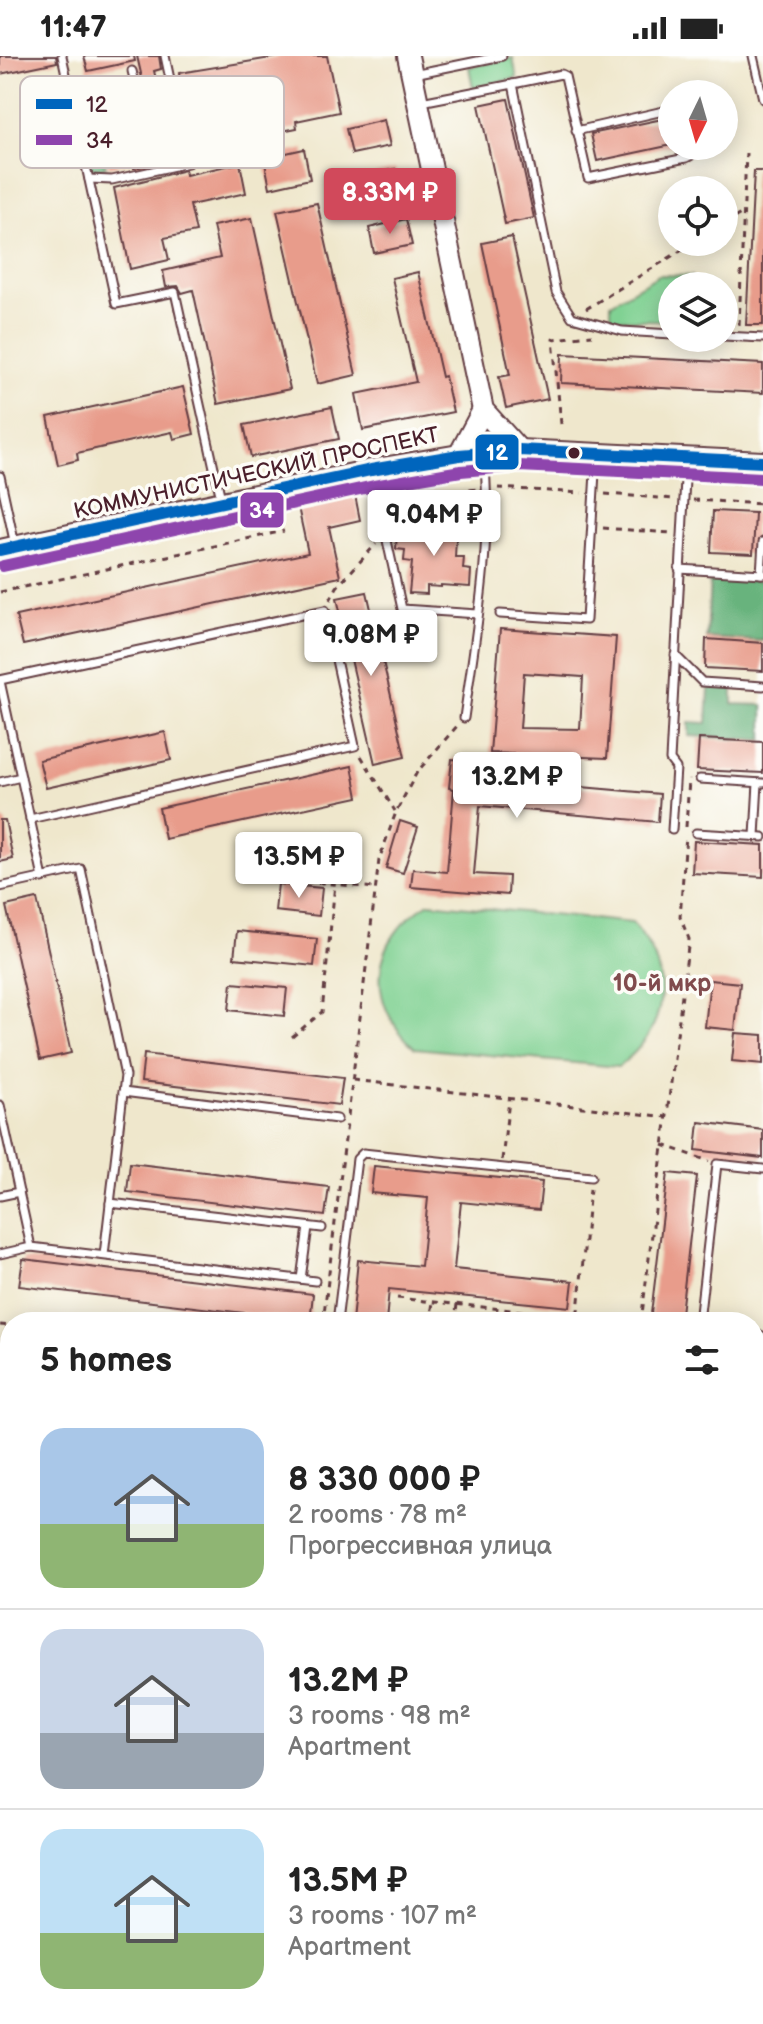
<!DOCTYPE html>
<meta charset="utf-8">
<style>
:root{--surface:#fff;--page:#f2f2f2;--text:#222;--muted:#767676;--line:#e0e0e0;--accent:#d1495b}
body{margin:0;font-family:"Balsamiq Sans",sans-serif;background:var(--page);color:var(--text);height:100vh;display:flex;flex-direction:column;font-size:30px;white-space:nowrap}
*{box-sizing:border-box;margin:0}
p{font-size:26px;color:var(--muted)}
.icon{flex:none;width:44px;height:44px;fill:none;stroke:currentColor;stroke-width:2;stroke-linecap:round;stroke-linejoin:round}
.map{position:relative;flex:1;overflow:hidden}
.details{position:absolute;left:0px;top:1256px;width:764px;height:712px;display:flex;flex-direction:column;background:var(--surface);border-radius:32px 32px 0 0;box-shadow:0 4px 20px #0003}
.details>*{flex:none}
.needle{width:52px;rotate:185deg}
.buttons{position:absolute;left:658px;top:24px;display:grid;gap:16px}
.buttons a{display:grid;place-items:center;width:80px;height:80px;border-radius:50%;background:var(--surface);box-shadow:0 4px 20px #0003;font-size:40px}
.price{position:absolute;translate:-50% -68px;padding:0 18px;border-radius:8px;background:#fff;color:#222;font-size:26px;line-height:52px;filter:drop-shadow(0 2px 4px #0008)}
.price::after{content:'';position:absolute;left:50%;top:48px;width:24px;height:18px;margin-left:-12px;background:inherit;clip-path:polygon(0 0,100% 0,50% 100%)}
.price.current{background:var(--accent);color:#fff}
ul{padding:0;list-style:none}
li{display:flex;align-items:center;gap:24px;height:200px;padding:0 40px}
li+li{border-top:2px solid var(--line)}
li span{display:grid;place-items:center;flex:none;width:224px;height:160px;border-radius:24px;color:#555}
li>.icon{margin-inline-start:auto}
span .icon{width:96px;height:96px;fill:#fffc;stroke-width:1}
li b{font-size:34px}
h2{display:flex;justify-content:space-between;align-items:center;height:96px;padding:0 40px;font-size:34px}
.status{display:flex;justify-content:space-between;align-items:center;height:56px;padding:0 40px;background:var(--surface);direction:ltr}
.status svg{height:22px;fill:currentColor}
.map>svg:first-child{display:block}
.green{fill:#80d193;stroke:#65785f;stroke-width:2}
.forest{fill:#68b37d;stroke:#596954;stroke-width:2}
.building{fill:#e89c8b;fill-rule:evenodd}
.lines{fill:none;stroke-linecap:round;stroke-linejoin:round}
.lane-casing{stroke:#633d43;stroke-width:11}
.secondary-casing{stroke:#633d43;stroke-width:24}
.primary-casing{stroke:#633d43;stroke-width:26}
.path{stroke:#633d43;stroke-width:3;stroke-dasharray:6 6;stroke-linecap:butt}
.lane{stroke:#fff;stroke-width:7}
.secondary{stroke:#fff;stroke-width:20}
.primary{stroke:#fff;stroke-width:22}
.bus-1-casing{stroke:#fdfcf7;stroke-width:18}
.bus-2-casing{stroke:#fdfcf7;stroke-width:18}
.bus-1{stroke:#0065bd;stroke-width:12}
.bus-2{stroke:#8e44ad;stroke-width:12}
.bus-dot{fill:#4a1f2b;stroke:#fdfcf7;stroke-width:3}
.labels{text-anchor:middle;stroke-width:7;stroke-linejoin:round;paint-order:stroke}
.street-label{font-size:22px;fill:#4a1f2b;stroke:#fdfcf7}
.neighbourhood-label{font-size:24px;font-weight:bold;fill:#814b4d;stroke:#fdfcf7}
.key{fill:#fdfcf7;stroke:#c7baba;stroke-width:2}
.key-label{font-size:22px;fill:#4a1f2b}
.line-badge{stroke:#fdfcf7;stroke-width:3}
.badge-label{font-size:22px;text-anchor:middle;font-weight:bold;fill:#fff}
</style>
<div class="status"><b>11:47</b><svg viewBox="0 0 49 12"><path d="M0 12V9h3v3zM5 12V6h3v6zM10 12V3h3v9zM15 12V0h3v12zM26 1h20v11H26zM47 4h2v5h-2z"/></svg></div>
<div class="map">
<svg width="763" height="1968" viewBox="0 0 763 1968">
<rect width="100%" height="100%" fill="#fdfcf7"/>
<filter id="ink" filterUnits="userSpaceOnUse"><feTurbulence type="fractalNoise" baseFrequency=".0125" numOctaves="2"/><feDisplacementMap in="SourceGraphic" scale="16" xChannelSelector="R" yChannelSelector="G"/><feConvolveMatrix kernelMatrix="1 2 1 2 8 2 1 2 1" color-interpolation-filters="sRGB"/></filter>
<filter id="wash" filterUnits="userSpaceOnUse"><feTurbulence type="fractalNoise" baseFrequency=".006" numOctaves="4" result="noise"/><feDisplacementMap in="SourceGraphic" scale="32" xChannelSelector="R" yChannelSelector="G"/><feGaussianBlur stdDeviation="1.8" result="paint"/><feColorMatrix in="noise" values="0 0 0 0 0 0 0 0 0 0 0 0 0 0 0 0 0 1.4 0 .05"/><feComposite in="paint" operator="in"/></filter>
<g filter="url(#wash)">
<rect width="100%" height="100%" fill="#efe7cc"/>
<g class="green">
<polygon points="513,2 517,22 473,32 469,11"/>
<polygon points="659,219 692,220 692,230 672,230 672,265 611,263 611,247"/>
<path d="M 429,847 L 632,867 C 675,915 670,972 618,1011 L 415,992 C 364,947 370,882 429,847 Z"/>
</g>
<g class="forest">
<polygon points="104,56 108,74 98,76 106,111 91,114 80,62"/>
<polygon points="710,522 763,525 763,585 707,582"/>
<polygon points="709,632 733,633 733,648 763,649 763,684 689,680 689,666 707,667"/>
<polygon points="754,1545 763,1546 763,1622 754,1613"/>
</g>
<g id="blocks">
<g class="building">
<polygon points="0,0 56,0 57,6 0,18"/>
<polygon points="84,0 134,0 135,5 88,15"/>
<polygon points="137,0 159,0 161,13 154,15 164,59 171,57 180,102 134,112 133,105 109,111 102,81 153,70"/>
<polygon points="283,0 327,0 339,56 296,65 297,72 257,80 247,34 225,39 235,82 191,91 179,17"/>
<polygon points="508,43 534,162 505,168 479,49"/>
<polygon points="672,61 672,89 597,105 591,78"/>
<polygon points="384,64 390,90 352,98 346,73"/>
<polygon points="304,93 310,123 270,132 264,102"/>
<polygon points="240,107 246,137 190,149 196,176 164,182 169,204 130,213 114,132 185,114 186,119"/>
<polygon points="395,113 401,138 363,147 357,122"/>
<polygon points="754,115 763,115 763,269 746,269"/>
<polygon points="317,147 356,319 317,328 277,155"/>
<polygon points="252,162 290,333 218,348 193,234 182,237 178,230 166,231 163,215 220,202 213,170"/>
<polygon points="406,163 412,189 374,197 369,172"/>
<polygon points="512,181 548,343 506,352 499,321 510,319 482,187"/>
<polygon points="418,216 442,321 445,320 453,356 363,374 356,338 416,326 392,222"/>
<polygon points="562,298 763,308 763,337 561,327"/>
<polygon points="183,331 194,378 174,383 172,376 77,397 78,404 58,409 48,361"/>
<polygon points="332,351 339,383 251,401 244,369"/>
<polygon points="355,439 360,464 329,471 340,521 23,589 16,560 308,497 298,451"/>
<polygon points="713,455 755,457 753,498 711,496"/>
<polygon points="444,463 457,464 455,501 464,501 463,513 471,514 470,531 441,529 441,531 427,530 427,538 409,537 412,506 404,505 405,494 396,493 397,475 426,477 426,472 443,473"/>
<polygon points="367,536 405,701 375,708 337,542"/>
<path d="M 500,573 L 616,581 L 607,702 L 490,697 ZM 524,617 L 583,621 L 580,673 L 520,672 Z"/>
<polygon points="706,583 763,587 763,615 705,612"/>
<polygon points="165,676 171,704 46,732 39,704"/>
<polygon points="699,683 763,686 763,717 697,714"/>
<polygon points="452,703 482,706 480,722 660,738 658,766 480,750 474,818 509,820 508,839 411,831 413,813 447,816 454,733 449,732"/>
<polygon points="352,710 358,741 165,783 159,752"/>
<polygon points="0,764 5,764 13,803 0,806"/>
<polygon points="400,765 418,771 403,817 386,812"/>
<polygon points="694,785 763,789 763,821 692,817"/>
<polygon points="278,828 322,832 319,860 275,855"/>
<polygon points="37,843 71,997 40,1004 6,850"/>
<polygon points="237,875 317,883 314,910 234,902"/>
<polygon points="710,924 740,927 735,974 705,971"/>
<polygon points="232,927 287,932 284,960 229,954"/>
<polygon points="735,977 763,979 763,1008 732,1005"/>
<polygon points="144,998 343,1022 339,1049 141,1026"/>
<polygon points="699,1066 763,1074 763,1102 696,1094"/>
<polygon points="130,1107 329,1131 325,1160 127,1136"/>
<polygon points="374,1110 542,1126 539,1154 461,1146 454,1213 573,1225 570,1251 389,1233 386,1266 352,1266 358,1204 421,1210 428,1142 371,1137"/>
<polygon points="668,1117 697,1120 680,1266 650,1266"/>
<polygon points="23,1203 313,1238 310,1265 19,1230"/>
</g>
</g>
</g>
<g filter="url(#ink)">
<use href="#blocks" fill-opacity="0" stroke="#633d43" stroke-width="2"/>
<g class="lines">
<g class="lane-casing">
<g id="lane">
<polyline points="62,0 116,248 175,236 221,443"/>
<polyline points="753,0 763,43"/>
<polyline points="414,18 502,0"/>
<polyline points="513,28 561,18 565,20 588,122 686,102 690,100 689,90"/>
<polyline points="140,45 145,67"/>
<polyline points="421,46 513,28 556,236 572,261 622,275 672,278"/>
<polyline points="75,60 140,45 132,15"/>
<polyline points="576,75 672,53"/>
<polyline points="89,123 112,124 188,107 165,0"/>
<polyline points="724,280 763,282"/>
<polyline points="372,416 402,553 478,558"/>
<polyline points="0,420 15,489"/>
<polyline points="679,513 763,518"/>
<polyline points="761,518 763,486"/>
<polyline points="500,558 586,564 596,400"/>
<polyline points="675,599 702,626 763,630"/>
<polyline points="0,624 325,554 355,690 30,763"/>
<polyline points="0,625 43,822"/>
<path d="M 464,662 C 476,576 493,486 484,399"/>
<polyline points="700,723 763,727"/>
<polyline points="0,726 21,721"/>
<polyline points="672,774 676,712 670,704 686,405"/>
<polyline points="696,777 763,781"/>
<polyline points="755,780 758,727"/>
<polyline points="0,831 81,813 125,1020 104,1199"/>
<polyline points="123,1036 337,1063"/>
<polyline points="0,1049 31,1191"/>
<polyline points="0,1140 19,1136"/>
<polyline points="110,1147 322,1172"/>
<polyline points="0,1198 31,1191 315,1225"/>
<polyline points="301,1223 308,1171"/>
<polyline points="337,1266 357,1103 363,1097 591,1121"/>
<polyline points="699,1266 717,1108 763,1113"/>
<polyline points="754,1279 763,1280"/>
<polyline points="2,1455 10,1393"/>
<polyline points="754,1541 763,1542"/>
<polyline points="754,1702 763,1703"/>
<polyline points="754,1858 756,1859"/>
<polyline points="0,1860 10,1861"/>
<polyline points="82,1958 155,1968"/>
<polyline points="21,1968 22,1958"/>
<polyline points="296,1968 298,1958"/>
<polyline points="356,1968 357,1958"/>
<polyline points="632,1968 633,1958"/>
</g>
</g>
<g class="secondary-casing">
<g id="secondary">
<polyline points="408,0 483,354 519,394"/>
<polyline points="459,399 483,354"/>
<polyline points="0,494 371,414 459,399 519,394 763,406"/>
</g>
</g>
<g class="primary-casing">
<g id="primary">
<polyline points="0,1305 10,1306"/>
<polyline points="0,1325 10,1327"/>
<polyline points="754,1397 763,1398"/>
<polyline points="754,1417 763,1418"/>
</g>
</g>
<g class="path">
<polyline points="107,62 110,76 101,79 108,114"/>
<polyline points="152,73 158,100"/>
<polyline points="724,168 744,156"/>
<polyline points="586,253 695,186"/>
<polyline points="739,269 746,97"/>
<polyline points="561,368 553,283 592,279"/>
<polyline points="498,432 582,437"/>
<polyline points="605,438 674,443"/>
<polyline points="386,443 478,433"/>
<polyline points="693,444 763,448"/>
<polyline points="603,472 671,477"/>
<polyline points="0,536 284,475"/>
<polyline points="330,544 337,531 376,488"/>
<polyline points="361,700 395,755"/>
<polyline points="686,771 689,723"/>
<polyline points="270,822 375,832"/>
<polyline points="292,981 322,956 335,828"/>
<polyline points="353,1024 667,1061"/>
<polyline points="348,1060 379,804 396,756 417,716 458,669"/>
<polyline points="663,1089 709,1105"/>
<polyline points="502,1104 509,1044"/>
<polyline points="397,1242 568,1260 578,1255 590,1133"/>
<polyline points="323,1266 347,1067"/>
<polyline points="430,1266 433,1246"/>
<polyline points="455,1266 457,1248"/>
<polyline points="641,1266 689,883 680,861 686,779"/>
<polyline points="0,1269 10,1270"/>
<polyline points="0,1354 10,1356"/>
<polyline points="754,1360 763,1361"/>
<polyline points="754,1451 763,1453"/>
<polyline points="762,1495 763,1485"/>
<polyline points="0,1521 10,1522"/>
<polyline points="754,1525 754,1523"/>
<polyline points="0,1545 10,1546"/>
<polyline points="754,1617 763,1625"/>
<polyline points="0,1783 10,1784"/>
<polyline points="416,1958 485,1968"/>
</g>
<use href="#lane" class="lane"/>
<use href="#secondary" class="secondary"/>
<use href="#primary" class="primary"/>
<g class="bus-1-casing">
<polyline id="bus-1" points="0,494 371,414 459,399 519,394 763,406"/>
</g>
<g class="bus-2-casing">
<polyline id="bus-2" points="3,510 374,430 461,415 519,410 762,422"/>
</g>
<use href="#bus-1" class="bus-1"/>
<use href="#bus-2" class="bus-2"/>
</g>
</g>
<circle class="bus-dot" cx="574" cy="397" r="7"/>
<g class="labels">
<g class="street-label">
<text transform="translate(256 416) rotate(-12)" y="8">КОММУНИСТИЧЕСКИЙ ПРОСПЕКТ</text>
</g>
<g class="neighbourhood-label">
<text x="662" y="935">10-й мкр</text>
</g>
</g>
<rect x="20" y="20" width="264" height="92" rx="12" class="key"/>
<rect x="36" y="43" width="36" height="10" fill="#0065bd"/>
<rect x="36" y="79" width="36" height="10" fill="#8e44ad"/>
<g class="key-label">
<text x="86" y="56">12</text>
<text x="86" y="92">34</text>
</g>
<g class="line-badge">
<rect x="474" y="377" width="46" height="38" rx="8" fill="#0065bd"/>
<rect x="239" y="435" width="46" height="38" rx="8" fill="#8e44ad"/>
</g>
<g class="badge-label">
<text x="497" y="404">12</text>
<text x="262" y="462">34</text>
</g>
</svg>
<div class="buttons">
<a><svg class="needle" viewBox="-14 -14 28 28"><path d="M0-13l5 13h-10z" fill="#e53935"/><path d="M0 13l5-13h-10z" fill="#767676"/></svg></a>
<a><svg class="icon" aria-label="locate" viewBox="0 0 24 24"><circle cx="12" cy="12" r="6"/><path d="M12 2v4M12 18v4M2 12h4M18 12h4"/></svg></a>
<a><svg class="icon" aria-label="layers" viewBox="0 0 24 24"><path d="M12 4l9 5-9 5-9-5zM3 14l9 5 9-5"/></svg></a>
</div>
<b class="price current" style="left:390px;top:180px">8.33M ₽</b>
<b class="price" style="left:434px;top:502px">9.04M ₽</b>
<b class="price" style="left:371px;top:622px">9.08M ₽</b>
<b class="price" style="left:517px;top:764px">13.2M ₽</b>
<b class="price" style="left:299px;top:844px">13.5M ₽</b>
<section class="details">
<h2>5 homes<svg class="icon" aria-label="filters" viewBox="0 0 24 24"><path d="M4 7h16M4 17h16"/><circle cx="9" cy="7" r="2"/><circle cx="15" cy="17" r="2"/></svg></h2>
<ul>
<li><span style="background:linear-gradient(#a9c7e8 60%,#8fb573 0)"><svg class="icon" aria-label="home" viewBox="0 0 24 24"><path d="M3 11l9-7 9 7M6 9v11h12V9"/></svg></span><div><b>8 330 000 ₽</b><p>2 rooms · 78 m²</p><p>Прогрессивная улица</p></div></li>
<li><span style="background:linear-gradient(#c9d6e8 65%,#9aa5b1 0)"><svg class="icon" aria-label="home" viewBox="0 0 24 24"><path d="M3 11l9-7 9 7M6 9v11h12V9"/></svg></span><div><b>13.2M ₽</b><p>3 rooms · 98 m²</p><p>Apartment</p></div></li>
<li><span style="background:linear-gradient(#bfe0f5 65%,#8fb573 0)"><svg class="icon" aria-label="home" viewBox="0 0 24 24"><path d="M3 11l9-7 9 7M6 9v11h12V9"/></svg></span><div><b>13.5M ₽</b><p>3 rooms · 107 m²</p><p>Apartment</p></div></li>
</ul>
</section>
</div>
